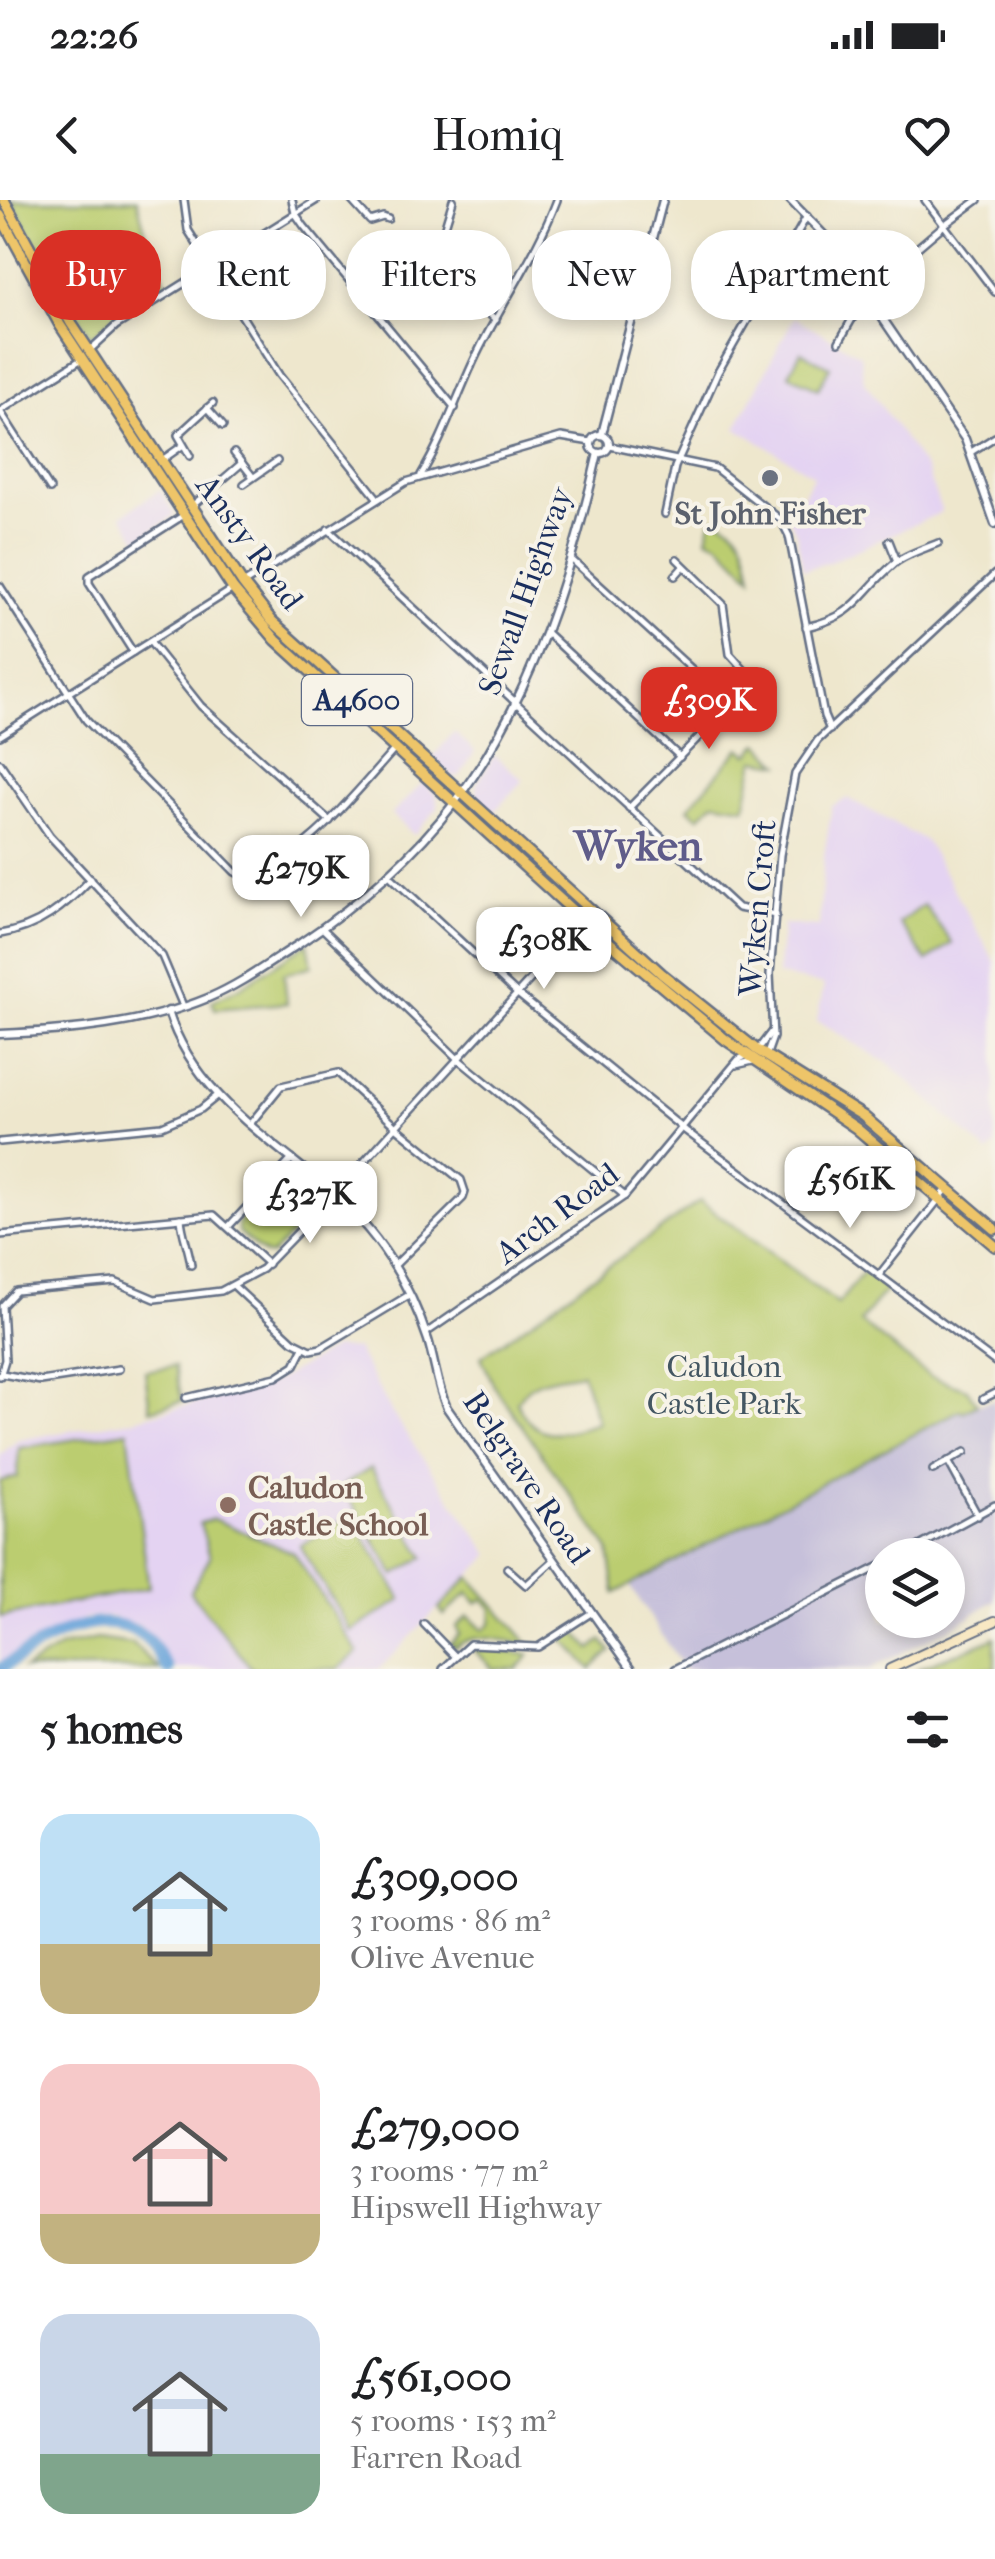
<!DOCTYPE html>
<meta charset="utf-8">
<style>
:root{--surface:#fff;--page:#f2f2f2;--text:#202124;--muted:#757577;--accent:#d93025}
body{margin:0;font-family:"IM FELL French Canon",serif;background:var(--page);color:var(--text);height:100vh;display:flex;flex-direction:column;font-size:38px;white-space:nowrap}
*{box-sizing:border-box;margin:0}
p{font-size:32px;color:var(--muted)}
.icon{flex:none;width:55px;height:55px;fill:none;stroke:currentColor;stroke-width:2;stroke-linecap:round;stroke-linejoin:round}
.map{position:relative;height:1469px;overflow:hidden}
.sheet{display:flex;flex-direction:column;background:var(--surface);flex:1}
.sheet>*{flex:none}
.banner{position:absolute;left:30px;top:30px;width:935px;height:90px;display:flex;gap:20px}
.fabs{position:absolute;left:865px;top:1338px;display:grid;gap:20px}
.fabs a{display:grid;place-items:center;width:100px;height:100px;border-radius:50%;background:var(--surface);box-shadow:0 5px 15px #0003;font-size:50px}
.price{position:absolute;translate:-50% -85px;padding:0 22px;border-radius:20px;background:#fff;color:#222;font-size:32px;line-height:65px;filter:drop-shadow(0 2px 5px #0008)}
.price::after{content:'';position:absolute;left:50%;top:60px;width:30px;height:22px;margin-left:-15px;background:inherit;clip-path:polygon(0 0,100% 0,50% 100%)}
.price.selected{background:var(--accent);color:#fff}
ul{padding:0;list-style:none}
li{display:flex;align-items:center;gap:30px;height:250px;padding:0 40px}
li span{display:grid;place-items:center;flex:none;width:280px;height:200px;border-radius:30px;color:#555}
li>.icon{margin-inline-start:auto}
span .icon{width:120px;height:120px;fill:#fffc;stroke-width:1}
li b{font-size:42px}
h2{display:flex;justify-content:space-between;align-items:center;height:120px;padding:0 40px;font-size:42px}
.tag{padding:0 35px;border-radius:40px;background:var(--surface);box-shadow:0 5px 15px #0003;font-size:35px;line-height:90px}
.tag.selected{background:var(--accent);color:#fff}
.status{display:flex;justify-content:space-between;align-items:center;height:70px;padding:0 50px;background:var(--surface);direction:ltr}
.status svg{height:28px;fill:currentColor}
header{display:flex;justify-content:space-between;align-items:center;height:130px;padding:0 40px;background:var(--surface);font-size:45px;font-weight:600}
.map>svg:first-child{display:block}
.built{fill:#e4d3f2}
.industrial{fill:#c6c0da;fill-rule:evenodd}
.green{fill:#bbcd70;stroke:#6b7e67;stroke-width:2.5;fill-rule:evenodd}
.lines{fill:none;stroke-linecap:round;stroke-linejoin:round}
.river{stroke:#6ba4da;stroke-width:12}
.minor-casing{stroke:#656f85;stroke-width:10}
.tertiary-casing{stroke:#656f85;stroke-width:11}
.secondary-casing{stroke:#656f85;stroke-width:12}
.trunk-casing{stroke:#656f85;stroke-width:14}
.minor{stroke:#fff;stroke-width:5}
.tertiary{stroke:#fff;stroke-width:6}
.secondary{stroke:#f8e8c3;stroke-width:8}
.trunk{stroke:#eec569;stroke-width:9}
.worship-dot{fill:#6b7280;stroke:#f7f3e8;stroke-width:4}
.education-dot{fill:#8d6e63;stroke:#f7f3e8;stroke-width:4}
.labels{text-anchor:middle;stroke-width:8;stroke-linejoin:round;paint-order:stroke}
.shield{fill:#f7f3e8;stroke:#5d6a87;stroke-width:2.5}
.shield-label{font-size:30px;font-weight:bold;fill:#1b2f5e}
.worship-label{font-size:32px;font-weight:bold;fill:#5b616d;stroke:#f7f3e8}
.street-label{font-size:32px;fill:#1b2f5e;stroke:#f7f3e8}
.park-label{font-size:32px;fill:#435662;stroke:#f7f3e8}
.education-label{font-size:32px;font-weight:bold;fill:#785e54;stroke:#f7f3e8;text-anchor:start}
.district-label{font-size:42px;font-weight:bold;fill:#5f5c8a;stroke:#f7f3e8}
</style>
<div class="status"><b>22:26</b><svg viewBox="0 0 49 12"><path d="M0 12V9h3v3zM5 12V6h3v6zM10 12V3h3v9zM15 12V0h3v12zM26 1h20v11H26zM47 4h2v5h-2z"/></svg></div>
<header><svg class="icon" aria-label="back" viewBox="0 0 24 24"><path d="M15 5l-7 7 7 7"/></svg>Homiq<svg class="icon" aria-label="heart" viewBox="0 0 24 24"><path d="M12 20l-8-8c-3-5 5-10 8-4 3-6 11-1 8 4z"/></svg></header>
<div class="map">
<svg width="995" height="1469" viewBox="0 0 995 1469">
<rect width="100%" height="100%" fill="#f7f3e8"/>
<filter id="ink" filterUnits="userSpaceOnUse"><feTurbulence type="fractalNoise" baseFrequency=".01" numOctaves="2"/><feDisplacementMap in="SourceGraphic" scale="20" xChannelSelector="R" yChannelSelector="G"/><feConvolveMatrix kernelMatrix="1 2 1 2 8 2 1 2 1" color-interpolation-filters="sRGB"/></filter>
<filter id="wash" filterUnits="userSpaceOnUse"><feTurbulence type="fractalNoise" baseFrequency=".0048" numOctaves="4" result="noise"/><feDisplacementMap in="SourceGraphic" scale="40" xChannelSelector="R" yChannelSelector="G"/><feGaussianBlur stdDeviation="2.25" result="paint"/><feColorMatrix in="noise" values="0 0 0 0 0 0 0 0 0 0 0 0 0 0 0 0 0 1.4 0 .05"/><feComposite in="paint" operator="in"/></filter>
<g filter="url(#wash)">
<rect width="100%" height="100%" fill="#eee7cd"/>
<g class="built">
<polygon points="794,117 860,155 864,181 926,270 942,312 830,362 803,370 796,332 789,319 814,275 736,228"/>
<polygon points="160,290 175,315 138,340 122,315"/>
<polygon points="454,532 475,551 460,576 452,577 432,558"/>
<polygon points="494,555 523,580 493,613 478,599 476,585"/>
<polygon points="423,582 436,595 438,608 414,635 392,614"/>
<polygon points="848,598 926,641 995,762 995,947 988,953 889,864 817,821 824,785 777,775 783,724 819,727 824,656 832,606"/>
<polygon points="335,1148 356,1149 392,1213 490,1355 379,1469 176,1469 141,1426 110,1416 86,1418 58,1429 0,1464 0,1255 18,1240 132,1220 274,1182"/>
</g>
<path class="industrial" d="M 995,1200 L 995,1400 L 960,1423 L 870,1469 L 684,1469 L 629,1384 L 960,1209 ZM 882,1355 L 948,1355 L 948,1420 L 882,1420 Z"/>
<g class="green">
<polygon points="12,0 137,0 148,42 167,85 108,122 91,137 48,69"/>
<polygon points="801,152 830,167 818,189 789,174"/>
<path d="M 712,318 C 745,326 747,348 752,377 L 719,343 L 707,338 Z"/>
<polygon points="759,543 780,564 755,560 745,607 714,602 699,617 688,608 740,548 749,555"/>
<polygon points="924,705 952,743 927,761 899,723"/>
<polygon points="308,743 312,766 284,774 287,803 215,809 212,801 242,786"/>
<polygon points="294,971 315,990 314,1011 271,1055 265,1055 238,1032 238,1023 285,972"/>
<path d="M 700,1001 L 838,1104 L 864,1071 L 887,1089 L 860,1122 L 929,1176 L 967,1189 L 977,1204 L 963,1212 L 960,1210 L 615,1393 L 609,1350 L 494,1186 L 481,1157 ZM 582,1173 L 598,1223 C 561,1234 535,1244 517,1202 C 530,1177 556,1178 582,1173 Z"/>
<polygon points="175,1166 182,1201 150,1210 145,1171"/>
<polygon points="128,1231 149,1388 0,1417 0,1281 17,1277 19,1248"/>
<polygon points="371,1268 424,1357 395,1375 342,1286"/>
<polygon points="351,1315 402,1400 351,1431 300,1346"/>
<polygon points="213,1319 294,1353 358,1452 338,1469 252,1469 190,1392 210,1357 200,1323"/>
<path d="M 469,1377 L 529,1444 C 503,1442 478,1430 455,1447 L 450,1444 L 460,1434 L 456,1427 L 468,1416 L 483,1430 L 491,1423 L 492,1409 L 483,1399 L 477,1403 L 468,1393 L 444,1415 L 439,1408 Z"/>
<polygon points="573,1429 591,1449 602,1440 611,1451 591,1469 563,1439"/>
<polygon points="995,1437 995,1469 917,1469 989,1440"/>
<polygon points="97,1439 133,1444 159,1469 24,1469 61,1447"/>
<polygon points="480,1448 530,1455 517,1469 493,1469 473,1449"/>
</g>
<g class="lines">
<path class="river" d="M 0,1469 C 42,1443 96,1402 145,1437 C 155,1445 161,1459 168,1469"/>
</g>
</g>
<g filter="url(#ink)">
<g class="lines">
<g class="minor-casing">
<g id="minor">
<polyline points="184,0 188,30 279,175 378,299"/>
<polyline points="292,0 295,13 304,26 455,208"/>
<polyline points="351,0 370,21 383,17 388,19"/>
<path d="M 453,0 C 449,15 441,32 443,48 C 445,68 480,107 496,120"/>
<polyline points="925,0 995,92"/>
<polyline points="839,142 869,89 944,25 978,0"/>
<polyline points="90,150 116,126 317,0"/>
<polyline points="207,208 223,226"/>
<polyline points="0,211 82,159"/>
<polyline points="0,211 50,289"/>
<polyline points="610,246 715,268 781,320 789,336 824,516 830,530"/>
<polyline points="971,252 995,237"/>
<polyline points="234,253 253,277"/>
<polyline points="190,256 178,235 213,203"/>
<polyline points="162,260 182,246"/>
<path d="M 421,275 C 445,236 458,192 479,150 C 504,100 537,53 557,0"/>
<polyline points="244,284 277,261"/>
<polyline points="192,306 242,263"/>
<polyline points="665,314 675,267 718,172 807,16"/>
<polyline points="328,329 738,708 776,715"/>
<polyline points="889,341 897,361"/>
<polyline points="570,358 731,505"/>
<polyline points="677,359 723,404 730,454 754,481"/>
<polyline points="675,376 683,367"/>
<polyline points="243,384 406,282 561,237 591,242"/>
<path d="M 0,386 L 86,520 L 235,672 L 244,676 C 305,660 354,594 395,549"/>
<path d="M 806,427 C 859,415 858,394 895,363 C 906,354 924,349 938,343"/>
<polyline points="547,433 680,557"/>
<polyline points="150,442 201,506 330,621"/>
<polyline points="133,452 89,383 89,376 184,315"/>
<polyline points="0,536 233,389"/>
<polyline points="0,563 50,636 162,756 183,806"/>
<polyline points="629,608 764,471"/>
<polyline points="388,674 514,791 686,931 995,1162"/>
<polyline points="322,728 458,859 625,996"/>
<path d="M 0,734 C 39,728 65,706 91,679"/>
<polyline points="759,848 772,831"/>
<polyline points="767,854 773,837 770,774 780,655 795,574 818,540 995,374"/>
<polyline points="736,865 753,861"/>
<polyline points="250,924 281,886 338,873 396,927 461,980 465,992 463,998 394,1066"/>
<polyline points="0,942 162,926 201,909 217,896"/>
<polyline points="341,987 580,725"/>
<path d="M 181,1018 C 182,1035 189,1048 191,1065"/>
<polyline points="229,1026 292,959"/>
<polyline points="0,1035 214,1015 268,1064"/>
<polyline points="879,1075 947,989"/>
<polyline points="234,1086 293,1141 311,1150 321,1148 409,1095"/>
<polyline points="426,1133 625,996 738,860 749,854"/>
<polyline points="2,1174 41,1181 119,1169"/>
<polyline points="0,1176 5,1160 2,1106 16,1091 115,1082 155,1099 221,1091 262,1069 326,1003"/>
<polyline points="186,1198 276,1177 295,1165 303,1149"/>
<polyline points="983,1199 995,1193"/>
<polyline points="948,1261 978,1316"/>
<polyline points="933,1270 965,1252"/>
<polyline points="903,1355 995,1305"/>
<polyline points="507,1368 526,1385 554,1360"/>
<polyline points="424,1424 455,1456"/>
<polyline points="443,1469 470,1444 538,1447 591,1413"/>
<polyline points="675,1469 882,1365"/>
</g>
</g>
<g class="tertiary-casing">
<g id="tertiary">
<polyline points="790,0 829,40 965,239 995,324"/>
<polyline points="602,234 663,0"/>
<circle cx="600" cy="244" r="9"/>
<path d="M 168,811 C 192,890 265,936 326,987"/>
<path d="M 0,834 C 70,831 143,825 208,798 C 241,784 269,763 299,744 C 357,705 413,657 455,602 C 529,506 572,370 598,253"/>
<polyline points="326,987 323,993 326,1002 334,1005 342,1002"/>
<polyline points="326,987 333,984 341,987 344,996 342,1002"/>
<path d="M 342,1002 C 382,1039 411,1088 428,1140 C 435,1163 437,1186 447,1208 L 632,1469"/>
</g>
</g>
<g class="secondary-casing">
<polyline id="secondary" points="890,1469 995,1421"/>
</g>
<g class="trunk-casing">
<g id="trunk">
<polyline points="4,0 71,123 243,384 272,421 662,774 757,850 863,916 995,1029"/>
<polyline points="0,15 60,125 233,389 276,440 584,721 726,840 856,928 995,1046"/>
</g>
</g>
<use href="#minor" class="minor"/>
<use href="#tertiary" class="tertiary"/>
<use href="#secondary" class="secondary"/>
<use href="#trunk" class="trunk"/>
</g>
</g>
<circle class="worship-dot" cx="770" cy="278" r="10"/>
<circle class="education-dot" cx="228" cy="1305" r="10"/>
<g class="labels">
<rect class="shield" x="302" y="475" width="110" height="50" rx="8"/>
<g class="shield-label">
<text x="357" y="510">A4600</text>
</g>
<g class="worship-label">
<text x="770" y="324">St John Fisher</text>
</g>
<g class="street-label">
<text transform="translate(250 342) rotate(54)" y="11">Ansty Road</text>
<text transform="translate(525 391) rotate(-70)" y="11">Sewall Highway</text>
<text transform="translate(757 708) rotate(-85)" y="11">Wyken Croft</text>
<text transform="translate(557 1013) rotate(-37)" y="11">Arch Road</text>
<text transform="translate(527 1277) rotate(56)" y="11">Belgrave Road</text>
</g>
<g class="park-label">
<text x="724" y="1177">Caludon<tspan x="724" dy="37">Castle Park</tspan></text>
</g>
<g class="education-label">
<text x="248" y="1298">Caludon<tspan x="248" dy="37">Castle School</tspan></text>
</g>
<g class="district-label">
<text x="638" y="660">Wyken</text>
</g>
</g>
</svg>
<div class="fabs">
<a><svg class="icon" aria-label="layers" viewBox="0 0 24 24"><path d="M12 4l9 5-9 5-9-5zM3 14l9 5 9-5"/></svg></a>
</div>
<b class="price selected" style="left:709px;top:552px">£309K</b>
<b class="price" style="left:301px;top:720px">£279K</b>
<b class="price" style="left:544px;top:792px">£308K</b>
<b class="price" style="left:850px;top:1031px">£561K</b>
<b class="price" style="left:310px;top:1046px">£327K</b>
<div class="banner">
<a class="tag selected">Buy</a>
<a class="tag">Rent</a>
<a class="tag">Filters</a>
<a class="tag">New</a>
<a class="tag">Apartment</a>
</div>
</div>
<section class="sheet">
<h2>5 homes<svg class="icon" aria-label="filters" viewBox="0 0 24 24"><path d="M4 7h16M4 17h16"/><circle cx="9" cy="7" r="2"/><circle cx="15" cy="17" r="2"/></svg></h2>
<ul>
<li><span style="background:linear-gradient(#bfe0f5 65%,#c2b280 0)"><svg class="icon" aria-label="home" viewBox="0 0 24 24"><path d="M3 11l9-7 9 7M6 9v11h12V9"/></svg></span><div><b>£309,000</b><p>3 rooms · 86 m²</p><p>Olive Avenue</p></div></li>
<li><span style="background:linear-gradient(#f6c9c9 75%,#c2b280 0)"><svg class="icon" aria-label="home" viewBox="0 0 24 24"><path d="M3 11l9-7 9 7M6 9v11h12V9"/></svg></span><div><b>£279,000</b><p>3 rooms · 77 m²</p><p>Hipswell Highway</p></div></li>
<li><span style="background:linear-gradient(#c9d6e8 70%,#7fa58c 0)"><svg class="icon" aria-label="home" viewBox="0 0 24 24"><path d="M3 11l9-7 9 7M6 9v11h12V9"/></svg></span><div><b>£561,000</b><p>5 rooms · 153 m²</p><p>Farren Road</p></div></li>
</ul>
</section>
